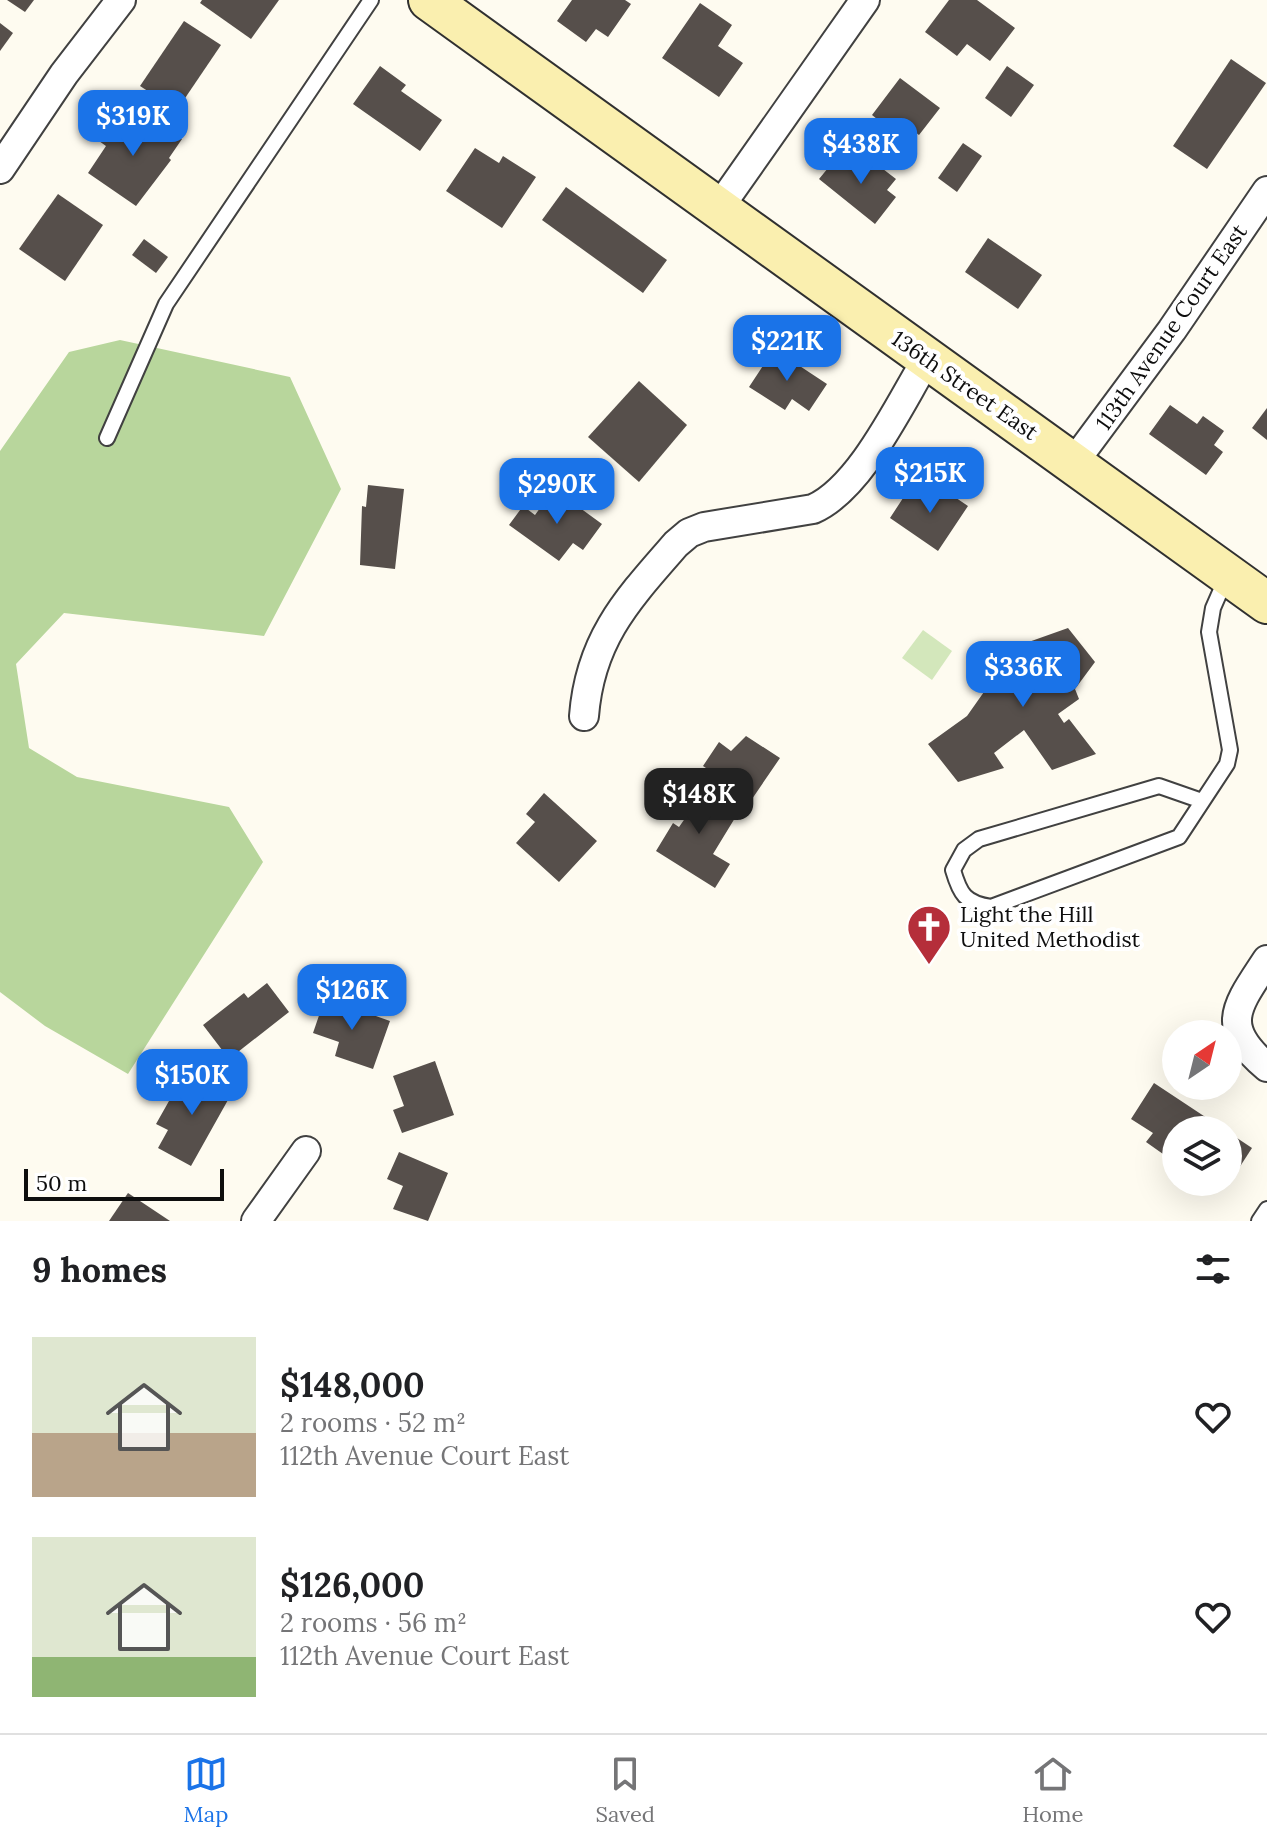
<!DOCTYPE html>
<meta charset="utf-8">
<style>
:root{--surface:#fff;--page:#f2f2f2;--text:#202124;--muted:#757577;--line:#e0e0e0;--accent:#1a73e8}
body{margin:0;font-family:Lora,serif;background:var(--page);color:var(--text);height:100vh;display:flex;flex-direction:column;font-size:30px;white-space:nowrap}
*{box-sizing:border-box;margin:0}
p{font-size:26px;color:var(--muted)}
.icon{flex:none;width:44px;height:44px;fill:none;stroke:currentColor;stroke-width:2;stroke-linecap:round;stroke-linejoin:round}
.map{position:relative;height:1221px;overflow:hidden}
.side{display:flex;flex-direction:column;background:var(--surface);flex:1}
.side>*{flex:none}
.needle{width:52px;rotate:35deg}
.buttons{position:absolute;left:1162px;top:1020px;display:grid;gap:16px}
.buttons a{display:grid;place-items:center;width:80px;height:80px;border-radius:50%;background:var(--surface);box-shadow:0 8px 32px #0002;font-size:40px}
.scale{position:absolute;left:24px;bottom:20px;width:200px;box-sizing:border-box;padding-left:8px;border:4px solid #0e0e0e;border-top:0;font-size:22px;line-height:28px;white-space:nowrap;color:#0e0e0e;-webkit-text-stroke:6px #fff;paint-order:stroke}
.price{position:absolute;translate:-50% -68px;padding:0 18px;border-radius:16px;background:var(--accent);color:#fff;font-size:26px;line-height:52px;filter:drop-shadow(0 2px 4px #0008)}
.price::after{content:'';position:absolute;left:50%;top:48px;width:24px;height:18px;margin-left:-12px;background:inherit;clip-path:polygon(0 0,100% 0,50% 100%)}
.price.current{background:#222;color:#fff}
ul{padding:0;list-style:none}
li{display:flex;align-items:center;gap:24px;height:200px;padding:0 32px}
li span{display:grid;place-items:center;flex:none;width:224px;height:160px;border-radius:0px;color:#555}
li>.icon{margin-inline-start:auto}
span .icon{width:96px;height:96px;fill:#fffc;stroke-width:1}
li b{font-size:34px}
h2{display:flex;justify-content:space-between;align-items:center;height:96px;padding:0 32px;font-size:34px}
.menu{display:flex;justify-content:space-around;align-items:center;height:112px;border-top:2px solid var(--line);background:var(--surface);font-size:22px;color:var(--muted)}
.menu a{display:grid;justify-items:center;gap:4px}
.menu .current{color:var(--accent)}
.map>svg:first-child{display:block}
.green{fill:#d3e7bb}
.forest{fill:#b8d69c}
.building{fill:#564f4b}
.lines{fill:none;stroke-linecap:round;stroke-linejoin:round}
.lane-casing{stroke:#414141;stroke-width:18}
.street-casing{stroke:#414141;stroke-width:32}
.secondary-casing{stroke:#303030;stroke-width:44}
.lane{stroke:#fff;stroke-width:14}
.street{stroke:#fff;stroke-width:28}
.secondary{stroke:#faefaf;stroke-width:40}
.labels{text-anchor:middle;stroke-width:8;stroke-linejoin:round;paint-order:stroke}
.street-label{font-size:22px;fill:#0e0e0e;stroke:#fff}
.poi-label{font-size:22px;fill:#0e0e0e;stroke:#fff;text-anchor:start}
</style>
<div class="map">
<svg width="1267" height="1221" viewBox="0 0 1267 1221">
<rect width="100%" height="100%" fill="#fefbf0"/>
<polygon class="green" points="923,630 952,651 932,680 902,658"/>
<polygon class="forest" points="120,340 290,377 341,489 264,636 64,613 16,664 29,748 77,777 229,807 263,862 128,1074 45,1026 0,992 0,451 69,352"/>
<g class="building">
<polygon points="7,0 34,0 25,12"/>
<polygon points="202,0 279,0 251,39 200,3"/>
<polygon points="572,0 625,0 631,4 608,37 596,29 586,42 557,21"/>
<polygon points="949,0 977,0 1015,28 990,61 967,44 957,56 925,32"/>
<polygon points="700,3 732,25 718,46 743,63 719,97 662,58"/>
<polygon points="184,21 221,45 177,110 140,86"/>
<polygon points="0,23 13,33 0,51"/>
<polygon points="1231,59 1266,83 1207,169 1173,146"/>
<polygon points="380,66 406,85 401,91 442,120 420,151 353,104"/>
<polygon points="1007,66 1034,85 1011,117 985,98"/>
<polygon points="900,78 940,108 919,135 905,125 897,135 872,115"/>
<polygon points="119,112 159,139 167,128 182,139 169,158 171,160 136,206 88,173 106,146 99,141"/>
<polygon points="963,143 982,156 957,192 938,178"/>
<polygon points="475,148 499,163 503,156 536,177 502,228 446,191"/>
<polygon points="842,151 863,168 870,159 896,179 887,190 896,197 875,224 819,179"/>
<polygon points="566,187 667,260 643,293 542,220"/>
<polygon points="58,194 103,225 65,281 19,249"/>
<polygon points="988,238 1042,275 1018,309 965,272"/>
<polygon points="144,239 168,257 156,273 132,255"/>
<polygon points="774,349 827,384 809,411 792,399 785,410 749,387"/>
<polygon points="639,381 687,425 639,482 588,437"/>
<polygon points="1170,405 1197,424 1203,416 1224,431 1214,445 1223,452 1206,475 1149,434"/>
<polygon points="1267,408 1267,440 1252,428"/>
<polygon points="931,481 968,506 938,551 890,518 907,492 918,499"/>
<polygon points="368,485 404,489 395,569 360,565 362,506 366,507"/>
<polygon points="554,489 602,524 583,550 573,543 559,561 509,525 523,506 535,515"/>
<polygon points="1068,628 1095,662 1075,689 1079,699 1058,714 1064,723 1069,719 1096,754 1052,770 1024,730 994,753 1004,768 958,782 928,744 967,716 998,672 1007,683 1013,680 998,653"/>
<polygon points="746,736 780,758 752,799 703,766 719,742 731,751"/>
<polygon points="690,784 738,813 713,854 730,864 715,888 656,851 673,823 679,827 686,817 680,813 684,807 678,803"/>
<polygon points="544,793 597,841 559,882 516,843 535,822 526,814"/>
<polygon points="267,983 289,1012 229,1059 203,1025 244,993 248,998"/>
<polygon points="325,998 390,1021 373,1069 335,1056 339,1042 313,1033"/>
<polygon points="435,1061 454,1115 402,1133 393,1110 404,1106 393,1076"/>
<polygon points="201,1074 233,1091 191,1166 158,1148 168,1130 156,1124 182,1078 195,1085"/>
<polygon points="1154,1083 1225,1130 1176,1130 1176,1147 1170,1143 1163,1154 1146,1142 1153,1133 1131,1119"/>
<polygon points="1228,1132 1252,1148 1228,1185"/>
<polygon points="399,1152 448,1173 428,1221 393,1209 403,1186 387,1179"/>
<polygon points="128,1193 170,1221 109,1221"/>
</g>
<g class="lines">
<g class="lane-casing">
<g id="lane">
<polyline points="107,438 166,304 371,0"/>
<path d="M 1202,801 L 1159,786 L 979,839 L 964,850 L 953,870 C 960,894 965,903 991,907 L 1179,837 L 1227,764 L 1230,750 L 1209,632 L 1213,608 L 1227,576"/>
<polyline points="1259,1221 1267,1209"/>
</g>
</g>
<g class="street-casing">
<g id="street">
<polyline points="0,169 64,74 121,0"/>
<polyline points="718,209 865,0"/>
<polyline points="1074,462 1172,330 1267,191"/>
<path d="M 584,716 C 590,639 627,600 676,544 L 689,533 L 704,527 L 813,509 C 861,488 900,403 927,359"/>
<path d="M 1267,960 C 1237,1006 1218,1026 1267,1067"/>
<polyline points="256,1221 306,1151"/>
</g>
</g>
<g class="secondary-casing">
<polyline id="secondary" points="429,0 1267,603"/>
</g>
<use href="#lane" class="lane"/>
<use href="#street" class="street"/>
<use href="#secondary" class="secondary"/>
</g>
<defs>
<g id="church-pin" transform="scale(2.3)"><path d="M0 17L-7.5 6A9.5 9.5 0 1 1 7.5 6Z" fill="#b52e3a" stroke="#fff"/><path d="M-1.2-6h2.4v3.5h3.3v2.4h-3.3V6h-2.4V-.1h-3.3v-2.4h3.3Z" fill="#fff"/></g>
</defs>
<g fill-rule="evenodd">
<use href="#church-pin" x="929" y="927"/>
</g>
<g class="labels">
<g class="street-label">
<text transform="translate(1171 327) rotate(-55)" y="8">113th Avenue Court East</text>
<text transform="translate(965 385) rotate(35)" y="8">136th Street East</text>
</g>
<g class="poi-label">
<text x="960" y="922">Light the Hill<tspan x="960" dy="25">United Methodist</tspan></text>
</g>
</g>
</svg>
<div class="buttons">
<a><svg class="needle" viewBox="-14 -14 28 28"><path d="M0-13l5 13h-10z" fill="#e53935"/><path d="M0 13l5-13h-10z" fill="#757577"/></svg></a>
<a><svg class="icon" aria-label="layers" viewBox="0 0 24 24"><path d="M12 4l9 5-9 5-9-5zM3 14l9 5 9-5"/></svg></a>
</div>
<div class="scale">50 m</div>
<b class="price" style="left:133px;top:158px">$319K</b>
<b class="price" style="left:861px;top:186px">$438K</b>
<b class="price" style="left:787px;top:383px">$221K</b>
<b class="price" style="left:930px;top:515px">$215K</b>
<b class="price" style="left:557px;top:526px">$290K</b>
<b class="price" style="left:1023px;top:709px">$336K</b>
<b class="price current" style="left:699px;top:836px">$148K</b>
<b class="price" style="left:352px;top:1032px">$126K</b>
<b class="price" style="left:192px;top:1117px">$150K</b>
</div>
<section class="side">
<h2>9 homes<svg class="icon" aria-label="filters" viewBox="0 0 24 24"><path d="M4 7h16M4 17h16"/><circle cx="9" cy="7" r="2"/><circle cx="15" cy="17" r="2"/></svg></h2>
<ul>
<li><span style="background:linear-gradient(#dfe7d0 60%,#b9a48a 0)"><svg class="icon" aria-label="home" viewBox="0 0 24 24"><path d="M3 11l9-7 9 7M6 9v11h12V9"/></svg></span><div><b>$148,000</b><p>2 rooms · 52 m²</p><p>112th Avenue Court East</p></div><svg class="icon" aria-label="heart" viewBox="0 0 24 24"><path d="M12 20l-8-8c-3-5 5-10 8-4 3-6 11-1 8 4z"/></svg></li>
<li><span style="background:linear-gradient(#dfe7d0 75%,#8fb573 0)"><svg class="icon" aria-label="home" viewBox="0 0 24 24"><path d="M3 11l9-7 9 7M6 9v11h12V9"/></svg></span><div><b>$126,000</b><p>2 rooms · 56 m²</p><p>112th Avenue Court East</p></div><svg class="icon" aria-label="heart" viewBox="0 0 24 24"><path d="M12 20l-8-8c-3-5 5-10 8-4 3-6 11-1 8 4z"/></svg></li>
</ul>
</section>
<nav class="menu">
<a class="current"><svg class="icon" aria-label="map" viewBox="0 0 24 24"><path d="M3 6l6-2 6 2 6-2v14l-6 2-6-2-6 2zM9 4v14M15 6v14"/></svg>Map</a>
<a><svg class="icon" aria-label="saved" viewBox="0 0 24 24"><path d="M7 4h10v16l-5-4-5 4z"/></svg>Saved</a>
<a><svg class="icon" aria-label="home" viewBox="0 0 24 24"><path d="M3 11l9-7 9 7M6 9v11h12V9"/></svg>Home</a>
</nav>
